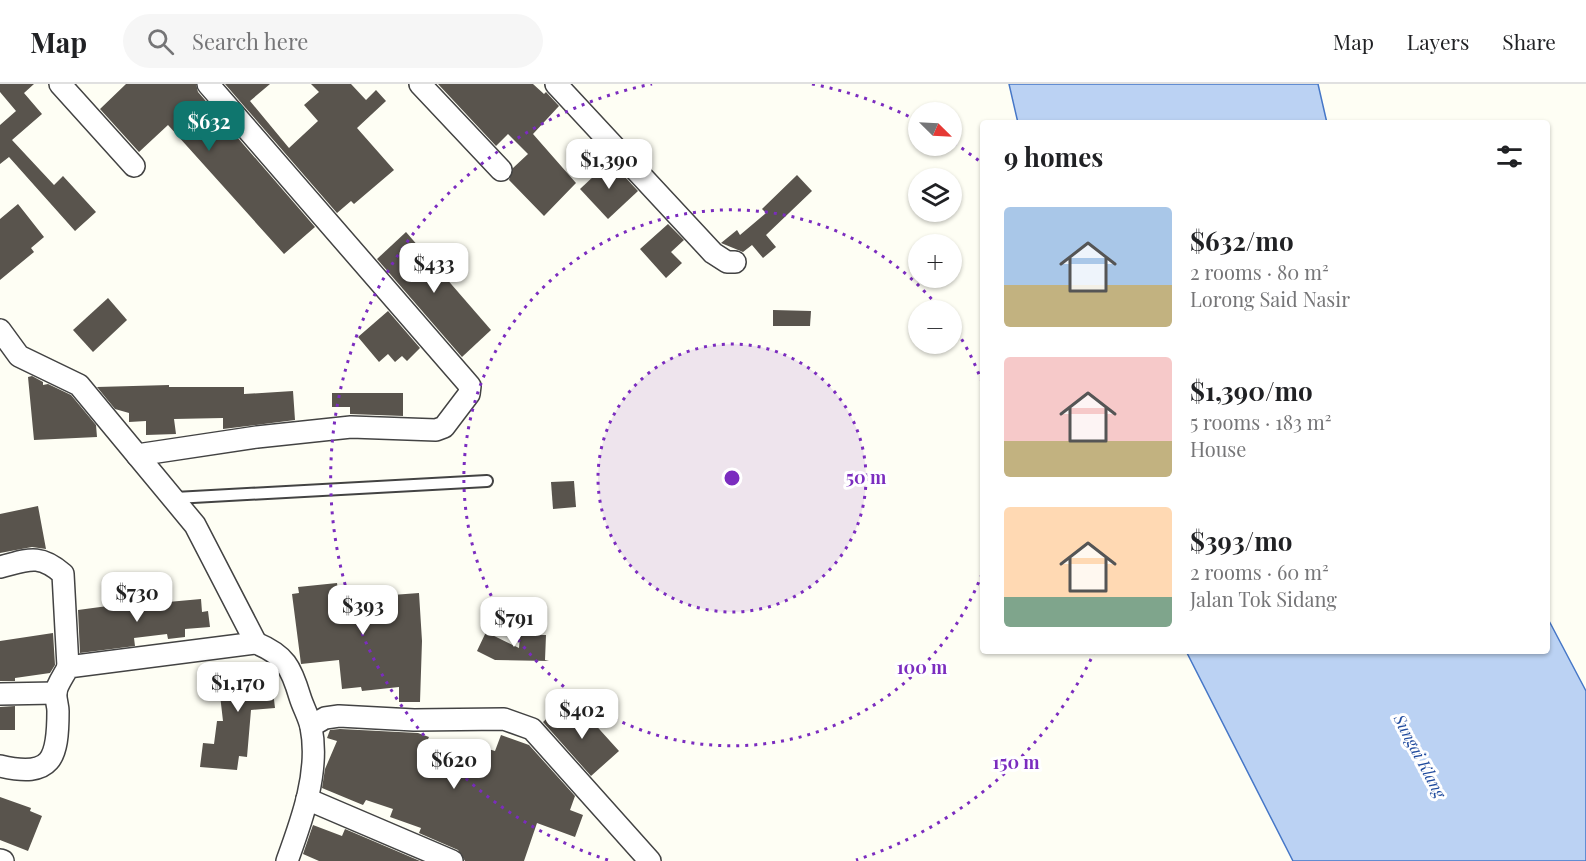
<!DOCTYPE html>
<meta charset="utf-8">
<style>
:root{--surface:#fff;--page:#f6f6f6;--text:#202124;--muted:#757577;--line:#e0e0e0;--accent:#0f766e}
body{margin:0;font-family:"Playfair Display",serif;background:var(--page);color:var(--text);height:100vh;display:flex;flex-direction:column;font-size:22px;white-space:nowrap}
*{box-sizing:border-box;margin:0}
p{font-size:20px;color:var(--muted)}
.icon{flex:none;width:33px;height:33px;fill:none;stroke:currentColor;stroke-width:2;stroke-linecap:round;stroke-linejoin:round}
.map{position:relative;flex:1;overflow:hidden}
.details{position:absolute;left:980px;top:36px;width:570px;height:534px;display:flex;flex-direction:column;background:var(--surface);border-radius:6px;box-shadow:0 2px 4px #0004}
.details>*{flex:none}
.needle{width:39px;rotate:114deg}
.controls{position:absolute;left:908px;top:18px;display:grid;gap:12px}
.controls a{display:grid;place-items:center;width:54px;height:54px;border-radius:50%;background:var(--surface);box-shadow:0 2px 4px #0004;font-size:30px}
.price{position:absolute;translate:-50% -51px;padding:0 14px;border-radius:12px;background:#fff;color:#222;font-size:20px;line-height:39px;filter:drop-shadow(0 2px 3px #0008)}
.price::after{content:'';position:absolute;left:50%;top:36px;width:18px;height:14px;margin-left:-9px;background:inherit;clip-path:polygon(0 0,100% 0,50% 100%)}
.price.active{background:var(--accent);color:#fff}
ul{padding:0;list-style:none}
li{display:flex;align-items:center;gap:18px;height:150px;padding:0 24px}
li span{display:grid;place-items:center;flex:none;width:168px;height:120px;border-radius:6px;color:#555}
li>.icon{margin-inline-start:auto}
span .icon{width:72px;height:72px;fill:#fffc;stroke-width:1}
li b{font-size:26px}
h2{display:flex;justify-content:space-between;align-items:center;height:72px;padding:0 24px;font-size:26px}
header{display:flex;align-items:center;gap:36px;box-sizing:border-box;height:84px;padding:0 30px;background:var(--surface);border-bottom:2px solid var(--line)}
header strong{font-size:28px}
nav{display:flex;gap:33px;margin-inline-start:auto;font-size:21px}
.search{width:420px;height:54px;background:var(--page);display:flex;align-items:center;gap:15px;box-sizing:border-box;padding:0 21px;border-radius:33px;color:var(--muted);font-size:22px}
.map>svg:first-child{display:block}
.water{fill:#bbd2f3;stroke:#4677c7;stroke-width:1.5}
.building{fill:#59544d}
.lines{fill:none;stroke-linecap:round;stroke-linejoin:round}
.service-casing{stroke:#434343;stroke-width:14}
.minor-casing{stroke:#434343;stroke-width:24}
.service{stroke:#fff;stroke-width:10}
.minor{stroke:#fff;stroke-width:21}
.ring{fill:none;stroke:#7b2cbf;stroke-width:3;stroke-dasharray:3 6}
.labels{text-anchor:middle;stroke-width:6;stroke-linejoin:round;paint-order:stroke}
.water-label{font-size:16px;font-style:italic;fill:#1f4a9d;stroke:#fff}
.centre{fill:#7b2cbf;stroke:#fff;stroke-width:3}
.ring-label{font-size:18px;text-anchor:middle;font-weight:bold;fill:#7b2cbf;stroke:#fff;stroke-width:6;stroke-linejoin:round;paint-order:stroke}
</style>
<header>
<strong>Map</strong>
<div class="search"><svg class="icon" aria-label="search" viewBox="0 0 24 24"><circle cx="10" cy="10" r="6"/><path d="M15 15l6 6"/></svg>Search here</div>
<nav><a>Map</a><a>Layers</a><a>Share</a></nav>
</header>
<div class="map">
<svg width="1586" height="777" viewBox="0 0 1586 777">
<rect width="100%" height="100%" fill="#fefef4"/>
<g class="water">
<polygon points="1009,0 1318,0 1327,39 1018,39"/>
<polygon points="1547,533 1586,607 1586,777 1293,777 1186,567 1546,567"/>
</g>
<g class="building">
<polygon points="0,0 34,0 24,9 42,30 12,56 54,101 63,92 96,128 75,147 9,73 0,80 0,41 16,27 0,8"/>
<polygon points="126,0 196,0 198,8 315,143 284,170 168,41 139,68 100,25"/>
<polygon points="225,0 270,0 250,17 289,64 318,37 304,21 319,8 311,0 351,0 366,16 376,6 386,17 357,44 394,86 354,120 351,117 337,129"/>
<polygon points="438,0 533,0 544,10 546,8 559,22 533,50 576,99 544,132 509,96 513,84 528,70 508,50 496,62"/>
<polygon points="610,77 638,107 608,135 580,105"/>
<polygon points="797,91 812,107 766,151 776,163 763,174 752,161 743,168 721,159 737,146 740,151 766,129 762,125"/>
<polygon points="18,120 44,153 31,164 34,168 0,196 0,135"/>
<polygon points="668,140 684,156 671,168 682,179 666,194 640,165"/>
<polygon points="406,148 491,246 462,273 377,175"/>
<polygon points="108,214 127,236 93,268 73,246"/>
<polygon points="773,226 811,227 810,242 773,242"/>
<polygon points="388,227 420,264 407,277 402,272 395,278 388,270 379,278 358,253"/>
<polygon points="32,292 43,298 43,301 48,300 71,311 96,341 97,353 34,356 28,293"/>
<polygon points="169,301 169,303 244,303 244,310 293,307 295,336 223,345 223,334 174,335 176,350 146,351 146,337 129,338 129,329 115,325 97,303"/>
<polygon points="332,309 403,309 403,332 350,330 350,323 332,323"/>
<polygon points="574,397 576,423 553,425 551,398"/>
<polygon points="38,422 46,465 32,463 0,469 0,430"/>
<polygon points="337,499 338,506 378,501 379,512 419,509 422,557 420,618 399,618 399,603 362,607 361,603 342,605 339,576 301,580 292,510 299,509 298,503"/>
<polygon points="201,515 202,528 208,527 210,543 185,545 185,553 168,555 167,550 134,554 135,562 80,569 78,526 145,517 146,520"/>
<polygon points="486,548 519,564 520,551 546,551 545,576 549,577 495,576 477,567"/>
<polygon points="53,549 55,581 50,589 15,594 15,597 0,597 0,557"/>
<polygon points="268,580 270,582 275,624 251,626 247,673 239,672 237,686 200,683 203,659 214,660 217,637 223,637 217,585"/>
<polygon points="15,622 15,646 0,646 0,623"/>
<polygon points="573,625 587,640 591,636 619,667 591,692 543,638 556,626 563,633"/>
<polygon points="340,645 418,649 429,653 428,655 474,672 474,670 482,673 485,664 495,667 501,651 529,661 575,712 570,726 583,731 575,753 537,739 524,777 465,777 458,766 419,749 421,744 390,733 393,725 366,716 363,721 322,704 325,685 337,657 327,654 330,646"/>
<polygon points="0,713 31,724 30,727 42,732 28,767 0,756"/>
<polygon points="313,741 342,752 345,745 420,777 319,777 303,770"/>
</g>
<g class="lines">
<g class="service-casing">
<polyline id="service" points="175,414 487,397"/>
</g>
<g class="minor-casing">
<g id="minor">
<polyline points="60,0 134,82"/>
<polyline points="420,0 501,86"/>
<polyline points="556,0 713,169 727,178 735,178"/>
<polyline points="0,246 19,272 79,301 137,371 257,353 351,343 436,346 444,343 469,310 470,302 464,295 208,0"/>
<polyline points="137,371 195,441 256,559"/>
<path d="M 0,483 C 28,476 39,469 63,490 L 68,583"/>
<polyline points="0,610 56,609"/>
<polyline points="311,642 325,634 339,632 414,636 504,635 532,645 650,777"/>
<path d="M 0,682 C 52,694 58,675 58,627 C 58,621 55,614 56,608 C 57,600 65,590 68,583 L 256,559 C 285,571 291,583 300,613 C 303,623 309,633 311,643 C 320,687 302,736 287,777"/>
<polyline points="307,715 452,777"/>
<polyline points="0,776 3,777"/>
</g>
</g>
<use href="#service" class="service"/>
<use href="#minor" class="minor"/>
</g>
<circle cx="732" cy="394" r="134" fill="#7b2cbf" fill-opacity=".12"/>
<g class="ring">
<circle cx="732" cy="394" r="134"/>
<path d="M982 490A268 268 0 1 1 940 225M952 240A268 268 0 0 1 982 298"/>
<path d="M1095 567A402 402 0 0 1 856 776M608 776A402 402 0 0 1 652 0M812 0A402 402 0 0 1 918 37M954 59A402 402 0 0 1 982 79"/>
</g>
<g class="labels">
<g class="water-label">
<text transform="translate(1420 672) rotate(62)" y="6">Sungai Klang</text>
</g>
</g>
<circle cx="732" cy="394" r="9" class="centre"/>
<g class="ring-label">
<text x="866" y="400">50 m</text>
<text x="922" y="590">100 m</text>
<text x="1016" y="685">150 m</text>
</g>
</svg>
<div class="controls">
<a><svg class="needle" viewBox="-14 -14 28 28"><path d="M0-13l5 13h-10z" fill="#e53935"/><path d="M0 13l5-13h-10z" fill="#757577"/></svg></a>
<a><svg class="icon" aria-label="layers" viewBox="0 0 24 24"><path d="M12 4l9 5-9 5-9-5zM3 14l9 5 9-5"/></svg></a>
<a>+</a>
<a>−</a>
</div>
<b class="price active" style="left:209px;top:68px">$632</b>
<b class="price" style="left:609px;top:106px">$1,390</b>
<b class="price" style="left:434px;top:210px">$433</b>
<b class="price" style="left:137px;top:539px">$730</b>
<b class="price" style="left:363px;top:552px">$393</b>
<b class="price" style="left:514px;top:564px">$791</b>
<b class="price" style="left:238px;top:629px">$1,170</b>
<b class="price" style="left:582px;top:656px">$402</b>
<b class="price" style="left:454px;top:706px">$620</b>
<section class="details">
<h2>9 homes<svg class="icon" aria-label="filters" viewBox="0 0 24 24"><path d="M4 7h16M4 17h16"/><circle cx="9" cy="7" r="2"/><circle cx="15" cy="17" r="2"/></svg></h2>
<ul>
<li><span style="background:linear-gradient(#a9c7e8 65%,#c2b280 0)"><svg class="icon" aria-label="home" viewBox="0 0 24 24"><path d="M3 11l9-7 9 7M6 9v11h12V9"/></svg></span><div><b>$632/mo</b><p>2 rooms · 80 m²</p><p>Lorong Said Nasir</p></div></li>
<li><span style="background:linear-gradient(#f6c9c9 70%,#c2b280 0)"><svg class="icon" aria-label="home" viewBox="0 0 24 24"><path d="M3 11l9-7 9 7M6 9v11h12V9"/></svg></span><div><b>$1,390/mo</b><p>5 rooms · 183 m²</p><p>House</p></div></li>
<li><span style="background:linear-gradient(#ffd9b3 75%,#7fa58c 0)"><svg class="icon" aria-label="home" viewBox="0 0 24 24"><path d="M3 11l9-7 9 7M6 9v11h12V9"/></svg></span><div><b>$393/mo</b><p>2 rooms · 60 m²</p><p>Jalan Tok Sidang</p></div></li>
</ul>
</section>
</div>
